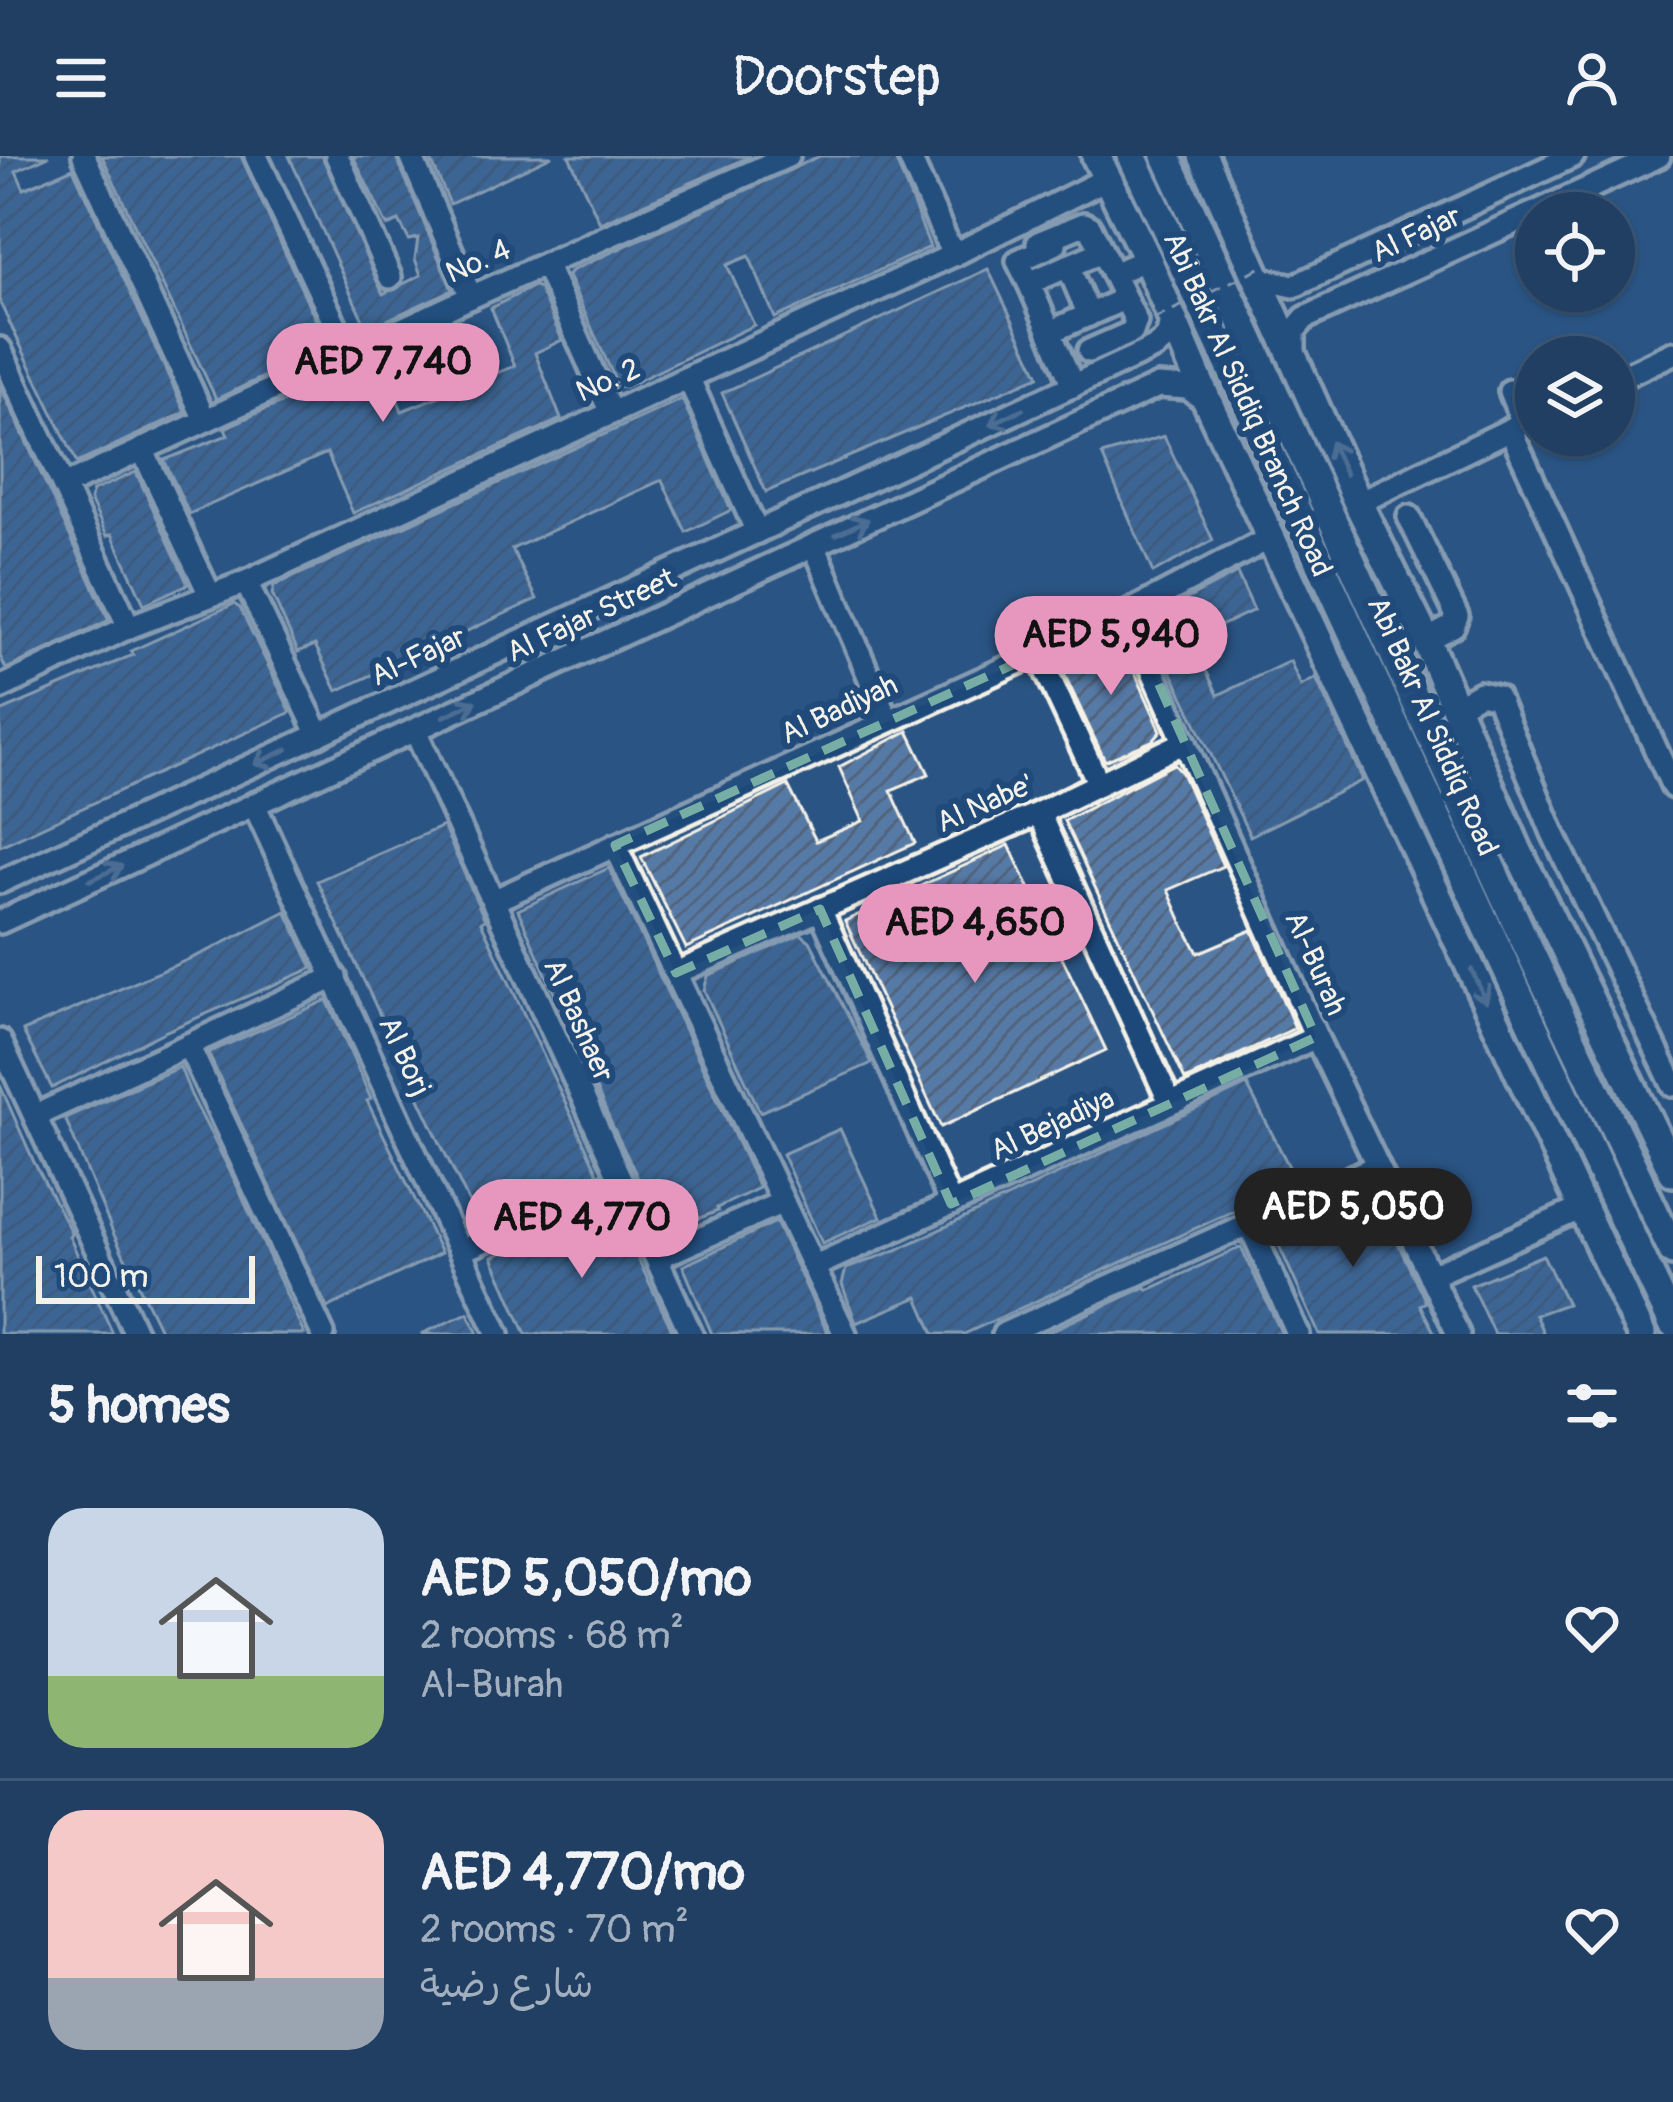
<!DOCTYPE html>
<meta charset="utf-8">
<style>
:root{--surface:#203f62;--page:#284668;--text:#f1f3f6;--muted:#a2afbe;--line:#3d5877;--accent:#e797bd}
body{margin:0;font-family:Pangolin,"Playpen Sans Arabic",sans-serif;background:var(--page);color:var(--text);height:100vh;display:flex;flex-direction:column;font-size:45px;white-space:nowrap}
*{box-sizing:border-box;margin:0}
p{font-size:39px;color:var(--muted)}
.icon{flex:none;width:66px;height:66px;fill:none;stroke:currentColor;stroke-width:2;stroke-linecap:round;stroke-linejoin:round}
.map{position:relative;height:1178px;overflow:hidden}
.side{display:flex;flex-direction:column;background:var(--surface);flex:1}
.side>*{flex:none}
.controls{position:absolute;left:1515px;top:36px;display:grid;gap:24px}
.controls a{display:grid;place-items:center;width:120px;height:120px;border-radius:50%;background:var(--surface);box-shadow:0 3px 9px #0004,0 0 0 3px var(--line);font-size:60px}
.scale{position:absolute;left:36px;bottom:30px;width:219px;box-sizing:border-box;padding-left:12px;border:6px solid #f4f1e8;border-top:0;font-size:33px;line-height:42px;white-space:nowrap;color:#f4f1e8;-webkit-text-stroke:9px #1f4a7a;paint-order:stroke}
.price{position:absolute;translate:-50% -102px;padding:0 27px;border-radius:42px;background:var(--accent);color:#111;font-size:39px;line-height:78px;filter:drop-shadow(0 3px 6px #0008)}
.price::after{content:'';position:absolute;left:50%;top:72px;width:36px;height:27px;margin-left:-18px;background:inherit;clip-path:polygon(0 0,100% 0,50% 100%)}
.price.selected{background:#222;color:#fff}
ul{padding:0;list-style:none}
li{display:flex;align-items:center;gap:36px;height:300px;padding:0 48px}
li+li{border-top:3px solid var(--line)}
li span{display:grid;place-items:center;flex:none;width:336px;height:240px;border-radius:36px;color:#555}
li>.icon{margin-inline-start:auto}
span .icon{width:144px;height:144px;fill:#fffc;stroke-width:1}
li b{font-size:51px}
h2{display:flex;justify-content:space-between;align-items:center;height:144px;padding:0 48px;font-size:51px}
header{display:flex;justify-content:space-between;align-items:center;height:156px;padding:0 48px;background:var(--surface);font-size:54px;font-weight:600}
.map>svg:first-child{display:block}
.building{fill:url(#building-hatch);stroke:#f4f1e8;stroke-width:3}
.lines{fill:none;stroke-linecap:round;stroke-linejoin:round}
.minor-casing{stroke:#f4f1e8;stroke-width:30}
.major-casing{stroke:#f4f1e8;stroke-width:36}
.minor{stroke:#1f4a7a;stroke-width:21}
.major{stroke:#1f4a7a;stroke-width:27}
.path-bridge{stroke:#f4f1e8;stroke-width:3;stroke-dasharray:12 9;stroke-linecap:butt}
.oneway{stroke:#748da6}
.marked{fill:none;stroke:#76ada5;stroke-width:9;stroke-dasharray:24 15;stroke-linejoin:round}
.labels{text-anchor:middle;stroke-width:12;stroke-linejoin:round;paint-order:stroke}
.street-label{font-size:30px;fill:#f4f1e8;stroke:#1f4a7a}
</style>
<header><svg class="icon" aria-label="menu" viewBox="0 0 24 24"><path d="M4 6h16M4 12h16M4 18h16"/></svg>Doorstep<svg class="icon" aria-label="person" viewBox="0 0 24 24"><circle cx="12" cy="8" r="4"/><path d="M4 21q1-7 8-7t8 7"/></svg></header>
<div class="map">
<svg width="1673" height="1178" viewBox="0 0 1673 1178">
<defs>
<pattern id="building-hatch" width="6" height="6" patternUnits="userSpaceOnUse" patternTransform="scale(3)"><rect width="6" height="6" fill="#577aa6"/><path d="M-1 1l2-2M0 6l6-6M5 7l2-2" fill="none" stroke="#51647b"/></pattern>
</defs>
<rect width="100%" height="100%" fill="#2a5483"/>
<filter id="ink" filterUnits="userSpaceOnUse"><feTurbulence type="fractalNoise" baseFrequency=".00833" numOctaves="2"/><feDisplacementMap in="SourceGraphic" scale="24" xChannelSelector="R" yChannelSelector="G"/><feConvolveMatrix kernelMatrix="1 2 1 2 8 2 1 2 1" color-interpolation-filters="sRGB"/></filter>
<g filter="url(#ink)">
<g class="building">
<polygon points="0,0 49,0 16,15 24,33 73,12 185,256 77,307 0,147"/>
<polygon points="102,0 241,0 328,191 216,243"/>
<polygon points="289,0 322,0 383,138 421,119 415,103 418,82 409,84 399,65 387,70 353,0 396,0 452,134 367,173"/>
<polygon points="429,0 552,0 450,48"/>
<polygon points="569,0 751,0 600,67"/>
<polygon points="820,0 894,0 930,91 775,162 749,100 727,109 754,169 625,231 618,230 568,120 571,115"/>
<polygon points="988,113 1039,220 766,336 722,237"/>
<polygon points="534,130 539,132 562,184 535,197 561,263 353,357 327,297 189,358 164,304 228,279 225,272 260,256 382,204 402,255 515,210 491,152"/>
<polygon points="0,229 109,464 6,513 0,500"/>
<polygon points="682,243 731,354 686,376 662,324 512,393 537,443 337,535 315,489 298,496 272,438 274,430"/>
<polygon points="1164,280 1213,384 1153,417 1102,299"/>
<polygon points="136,316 188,428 144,448 112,378 107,380 90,344 93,335"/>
<polygon points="1237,417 1254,454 1191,484 1218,539 1290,505 1301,530 1316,522 1363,624 1250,680 1148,467 1148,463"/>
<polygon points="234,448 240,452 291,556 0,690 0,556 133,499 131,495"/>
<polygon points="1118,478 1161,575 1152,585 1105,605 1058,505"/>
<polygon points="908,575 929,618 891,634 915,687 686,792 641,701 788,629 816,685 863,665 839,611"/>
<polygon points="1174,608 1182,617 1223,710 1168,734 1183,768 1198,797 1252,774 1295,872 1185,924 1064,665"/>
<polygon points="443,670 485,764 481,766 598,1017 484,1068 478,1065 441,989 317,725"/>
<polygon points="1009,689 1106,894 941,971 845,765"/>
<polygon points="609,712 759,1032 717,1052 718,1055 664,1076 612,969 518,754"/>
<polygon points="286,755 313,812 164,876 52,932 23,875 208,795"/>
<polygon points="801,778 810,785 872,907 760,956 704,834 708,820"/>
<polygon points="327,844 371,943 367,945 441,1097 327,1152 208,897"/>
<polygon points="180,911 191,939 235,1025 304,1178 162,1178 114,1079 65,962"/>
<polygon points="0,929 34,1006 72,1078 69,1080 113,1178 0,1178"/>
<polygon points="1247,929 1297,1026 964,1178 934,1178 918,1141 856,1167 842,1128 846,1113 896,1094"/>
<polygon points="840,973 881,1061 822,1087 782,998"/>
<polygon points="1370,1029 1426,1146 1420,1149 1435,1178 1319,1178 1272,1074"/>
<polygon points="606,1047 612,1049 674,1178 526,1178 492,1101 565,1070 563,1066"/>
<polygon points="776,1066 828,1178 712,1178 683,1110"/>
<polygon points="1241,1091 1282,1178 1044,1178 1146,1131 1148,1134"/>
<polygon points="1543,1099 1567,1148 1535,1159 1544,1178 1494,1178 1471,1129"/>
<polygon points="468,1157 478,1178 421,1178"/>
</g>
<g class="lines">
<g class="minor-casing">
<g id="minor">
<polyline points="84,0 205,264"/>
<polyline points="256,0 349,198"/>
<polyline points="337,0 390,121"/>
<polyline points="411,0 471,141"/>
<polyline points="909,0 953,99"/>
<polyline points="1038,87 1084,68 1090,71 1113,118 1147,103"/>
<polyline points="545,108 610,255"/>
<polyline points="1068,110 1089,159"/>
<polyline points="1259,123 1294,130 1573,0"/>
<polyline points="1029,127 1018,105 1055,88"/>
<polyline points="1050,176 1124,143"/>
<polyline points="0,193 129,471"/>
<polyline points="1089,195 1132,176 1136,165 1113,118"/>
<polyline points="1294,202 1294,175 1305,162 1659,0"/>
<polyline points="689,223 757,376"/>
<polyline points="1614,225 1673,197"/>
<polyline points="1073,230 1029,127 1101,96"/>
<polyline points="1510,235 1523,267"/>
<polyline points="1510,273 1673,631"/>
<polyline points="142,293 210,439"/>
<polyline points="64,330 471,141 788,0"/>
<polyline points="1358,347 1536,261"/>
<polyline points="1409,361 1457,460 1453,470 1426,484"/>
<polyline points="814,389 887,563"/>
<polyline points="246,426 319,579"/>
<polyline points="1127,457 1316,881 1458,1178"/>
<polyline points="1037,496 1098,626"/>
<polyline points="0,532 129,471 246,426 953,99 1106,23"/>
<polyline points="1455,551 1480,537 1497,541 1553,677 1673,929"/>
<polyline points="415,574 691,1178"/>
<polyline points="254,648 498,1178"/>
<polyline points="1039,657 1170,947"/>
<polyline points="615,689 845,1178"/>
<polyline points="0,726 1156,191 1167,182 1172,161"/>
<polyline points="493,745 1127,457 1272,381"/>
<polyline points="820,753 951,1048"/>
<polyline points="0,766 1158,230 1188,232 1208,247"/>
<polyline points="676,817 1039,657 1185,586"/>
<polyline points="0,885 136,1178"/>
<polyline points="188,889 323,1178"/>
<polyline points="35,960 335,821"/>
<polyline points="1249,1067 1298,1178"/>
<polyline points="463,1094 618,1025"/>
<polyline points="657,1102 783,1046"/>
<polyline points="813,1111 1316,881"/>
<polyline points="1430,1120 1582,1052"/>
<polyline points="1004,1178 1377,1010"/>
</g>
</g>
<g class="major-casing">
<g id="major">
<polyline points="1096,0 1147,103 1208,247 1641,1178"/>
<path d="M 1132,0 C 1315,388 1488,781 1673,1168"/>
<polyline points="1166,0 1523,781 1673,1095"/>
<polyline points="1203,0 1358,347 1426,484 1517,693 1673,1016"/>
</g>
</g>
<use href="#minor" class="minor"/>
<use href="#major" class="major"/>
<polyline class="path-bridge" points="1154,163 1268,108"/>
</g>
<defs><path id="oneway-shaft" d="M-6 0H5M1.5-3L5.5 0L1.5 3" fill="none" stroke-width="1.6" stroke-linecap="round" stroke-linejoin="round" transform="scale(3)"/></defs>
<g class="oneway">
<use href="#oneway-shaft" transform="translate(1006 261) rotate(155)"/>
<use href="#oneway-shaft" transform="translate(1338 302) rotate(-114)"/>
<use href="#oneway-shaft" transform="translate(852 371) rotate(-25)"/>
<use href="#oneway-shaft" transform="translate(460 553) rotate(-25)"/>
<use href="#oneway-shaft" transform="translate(271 601) rotate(155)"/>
<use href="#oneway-shaft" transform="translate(106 717) rotate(-25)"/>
<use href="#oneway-shaft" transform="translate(1479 830) rotate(65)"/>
</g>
</g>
<path d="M0 0H1673V1178H0ZM 1127,457 L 1316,881 L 951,1048 L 820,753 L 676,817 L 615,689 Z" fill="#2a5483" fill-opacity=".55" fill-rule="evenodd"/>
<path class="marked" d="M 1127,457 L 1316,881 L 951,1048 L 820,753 L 676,817 L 615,689 Z"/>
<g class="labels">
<g class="street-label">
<text transform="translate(1416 78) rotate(-25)" y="10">Al Fajar</text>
<text transform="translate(478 105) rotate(-24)" y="10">No. 4</text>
<text transform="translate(608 224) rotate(-24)" y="10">No. 2</text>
<text transform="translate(1248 248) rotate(66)" y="10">Abi Bakr Al Siddiq Branch Road</text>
<text transform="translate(591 459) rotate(-25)" y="10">Al Fajar Street</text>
<text transform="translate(418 500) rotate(-25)" y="10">Al-Fajar</text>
<text transform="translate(839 553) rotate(-25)" y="10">Al Badiyah</text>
<text transform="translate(1433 570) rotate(66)" y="10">Abi Bakr Al Siddiq Road</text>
<text transform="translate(985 647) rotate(-24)" y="10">Al Nabe'</text>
<text transform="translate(1316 807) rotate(66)" y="10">Al-Burah</text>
<text transform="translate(579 864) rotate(66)" y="10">Al Bashaer</text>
<text transform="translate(405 900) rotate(65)" y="10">Al Borj</text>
<text transform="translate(1052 968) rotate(-25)" y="10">Al Bejadiya</text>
</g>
</g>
</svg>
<div class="controls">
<a><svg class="icon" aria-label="locate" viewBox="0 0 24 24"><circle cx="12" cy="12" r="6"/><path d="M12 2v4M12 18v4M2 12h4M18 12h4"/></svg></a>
<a><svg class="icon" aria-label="layers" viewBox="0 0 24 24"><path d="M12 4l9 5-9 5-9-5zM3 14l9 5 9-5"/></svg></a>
</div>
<div class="scale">100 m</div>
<b class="price" style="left:383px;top:269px">AED 7,740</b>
<b class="price" style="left:1111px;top:542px">AED 5,940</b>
<b class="price" style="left:975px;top:830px">AED 4,650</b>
<b class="price selected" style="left:1353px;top:1114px">AED 5,050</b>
<b class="price" style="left:582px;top:1125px">AED 4,770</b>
</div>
<section class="side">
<h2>5 homes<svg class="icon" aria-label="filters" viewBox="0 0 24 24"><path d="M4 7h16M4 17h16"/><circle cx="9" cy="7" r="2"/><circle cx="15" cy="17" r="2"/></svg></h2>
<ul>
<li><span style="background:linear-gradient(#c9d6e8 70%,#8fb573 0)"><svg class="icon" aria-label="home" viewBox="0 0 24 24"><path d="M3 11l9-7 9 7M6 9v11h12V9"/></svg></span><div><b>AED 5,050/mo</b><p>2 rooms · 68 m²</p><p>Al-Burah</p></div><svg class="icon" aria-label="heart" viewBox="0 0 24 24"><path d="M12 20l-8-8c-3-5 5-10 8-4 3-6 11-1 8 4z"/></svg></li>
<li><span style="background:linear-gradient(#f6c9c9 70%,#9aa5b1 0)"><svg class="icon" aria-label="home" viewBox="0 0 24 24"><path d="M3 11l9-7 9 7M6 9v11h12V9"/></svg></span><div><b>AED 4,770/mo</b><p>2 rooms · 70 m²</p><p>شارع رضية</p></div><svg class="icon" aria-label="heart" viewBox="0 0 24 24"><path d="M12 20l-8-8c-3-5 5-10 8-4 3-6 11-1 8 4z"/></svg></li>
</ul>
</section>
